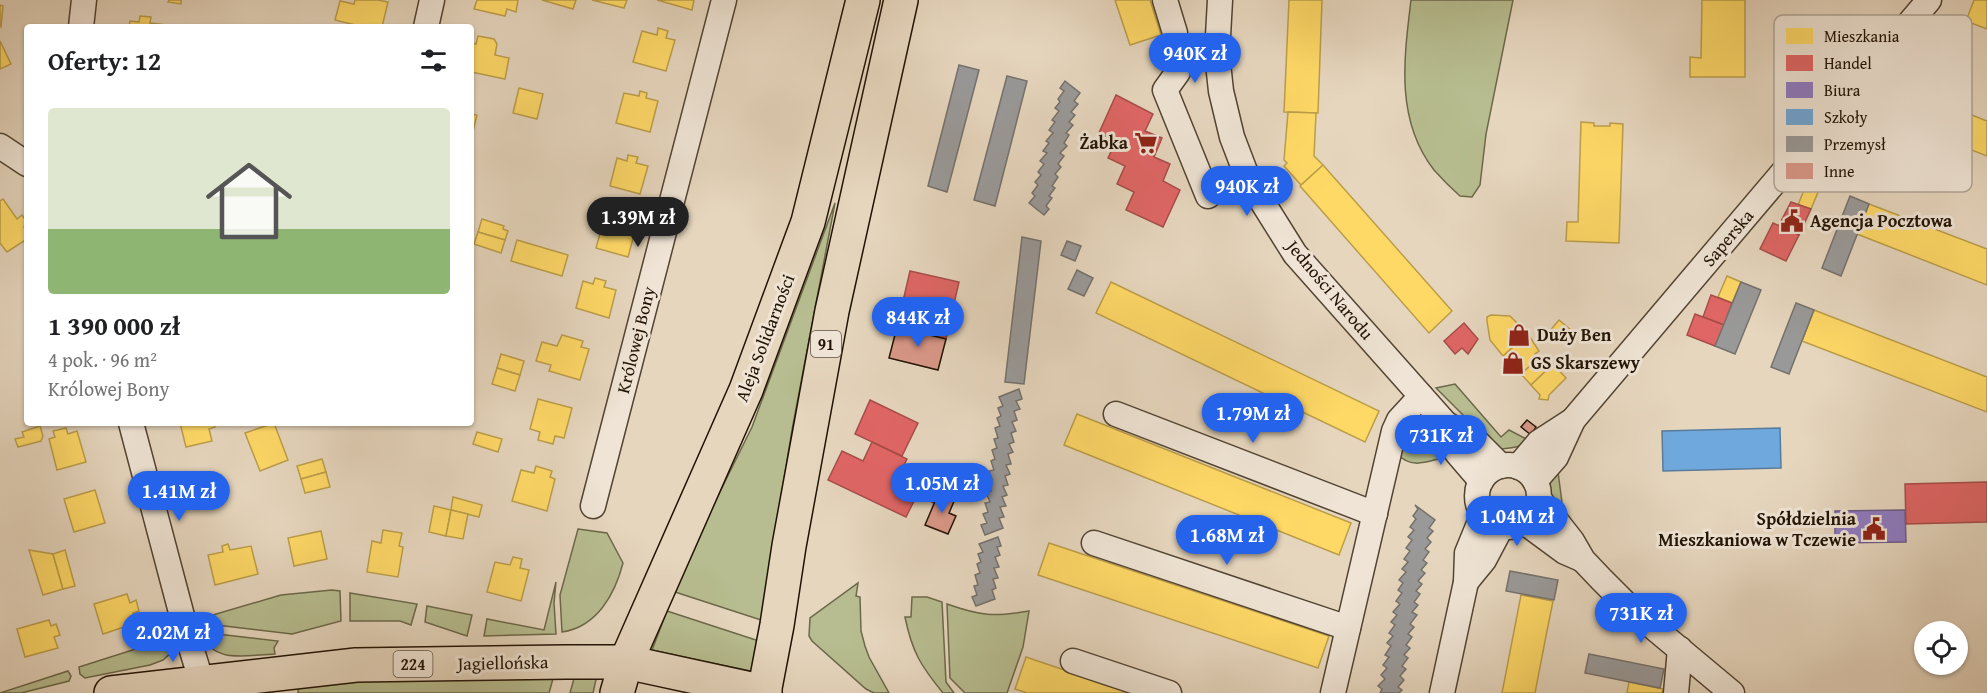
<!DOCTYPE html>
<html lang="pl">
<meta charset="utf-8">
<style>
:root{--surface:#fff;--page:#f6f6f6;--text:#202124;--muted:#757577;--line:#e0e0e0;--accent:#2563eb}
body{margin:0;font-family:"Gentium Book Plus",serif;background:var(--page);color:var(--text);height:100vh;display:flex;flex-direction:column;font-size:22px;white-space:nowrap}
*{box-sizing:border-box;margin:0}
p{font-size:20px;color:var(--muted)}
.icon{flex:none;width:33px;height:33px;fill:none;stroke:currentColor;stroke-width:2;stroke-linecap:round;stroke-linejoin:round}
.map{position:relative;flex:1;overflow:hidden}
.panel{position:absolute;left:24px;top:24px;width:450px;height:402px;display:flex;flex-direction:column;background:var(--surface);border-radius:6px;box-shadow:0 2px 4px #0004}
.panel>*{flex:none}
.fabs{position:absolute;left:1914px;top:621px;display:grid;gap:12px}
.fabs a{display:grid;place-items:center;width:54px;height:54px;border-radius:50%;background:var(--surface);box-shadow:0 2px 4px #0004;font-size:30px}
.price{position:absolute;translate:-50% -51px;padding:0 14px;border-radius:21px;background:var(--accent);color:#fff;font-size:20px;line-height:39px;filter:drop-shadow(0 2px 3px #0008)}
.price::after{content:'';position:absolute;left:50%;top:36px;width:18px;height:14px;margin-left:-9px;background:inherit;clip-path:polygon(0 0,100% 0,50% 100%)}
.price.selected{background:#222;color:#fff}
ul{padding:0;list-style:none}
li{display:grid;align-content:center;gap:12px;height:318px;padding:0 24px}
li+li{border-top:2px solid var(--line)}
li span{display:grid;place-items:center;height:186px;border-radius:6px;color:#555}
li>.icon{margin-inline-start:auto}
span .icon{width:108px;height:108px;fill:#fffc;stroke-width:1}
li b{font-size:26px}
h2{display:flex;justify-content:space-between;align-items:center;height:72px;padding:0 24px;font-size:26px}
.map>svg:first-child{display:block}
.green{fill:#b7bd90;stroke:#6c684a;stroke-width:1.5}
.homes{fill:#ffd966;stroke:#bc9e49;stroke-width:1.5}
.shops{fill:#e06666;stroke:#a74d49;stroke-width:1.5}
.offices{fill:#8e7cc3;stroke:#6d5c8a;stroke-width:1.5}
.schools{fill:#6fa8dc;stroke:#587b9b;stroke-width:1.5}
.industry{fill:#999;stroke:#75716c;stroke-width:1.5}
.building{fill:#da9889;stroke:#211304;stroke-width:1.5}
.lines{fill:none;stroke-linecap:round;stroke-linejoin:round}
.street-casing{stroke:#524432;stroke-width:27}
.primary-casing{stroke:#211304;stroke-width:36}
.street{stroke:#efe4d5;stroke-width:24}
.primary{stroke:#e6d6be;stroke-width:33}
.labels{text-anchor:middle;stroke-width:6;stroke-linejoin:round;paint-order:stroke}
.shield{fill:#efe4d5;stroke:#5f5243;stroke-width:1.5}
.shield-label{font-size:16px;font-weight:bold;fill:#211304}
.poi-label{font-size:18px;font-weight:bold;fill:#211304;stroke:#efe4d5;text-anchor:start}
.street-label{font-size:18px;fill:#211304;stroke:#efe4d5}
.key{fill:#efe4d5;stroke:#b1a596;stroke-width:1.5}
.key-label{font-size:16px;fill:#211304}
</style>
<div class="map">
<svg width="1987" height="693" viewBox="0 0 1987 693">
<rect width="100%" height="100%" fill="#e6d6be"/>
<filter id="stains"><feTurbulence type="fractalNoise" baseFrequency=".00333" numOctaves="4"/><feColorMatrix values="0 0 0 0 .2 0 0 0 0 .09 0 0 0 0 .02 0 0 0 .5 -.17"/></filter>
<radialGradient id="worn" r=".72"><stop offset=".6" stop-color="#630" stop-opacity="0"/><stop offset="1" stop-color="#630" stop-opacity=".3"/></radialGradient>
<g class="green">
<path d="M 1411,0 L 1513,0 L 1486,134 L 1480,185 L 1472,197 L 1460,196 C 1451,188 1442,179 1434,170 C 1395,120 1404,58 1411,0 Z"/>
<polygon points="835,203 792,430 761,620 675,592 707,518 752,427"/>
<path d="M 1455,384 L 1501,437 L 1509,430 L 1528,440 C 1521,448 1511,448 1500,449 L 1480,432 L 1436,388 Z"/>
<path d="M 1413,420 L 1447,457 C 1427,461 1413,470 1397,454 L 1398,443 Z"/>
<polygon points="1558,472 1563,510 1559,516 1549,493 1550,477"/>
<path d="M 578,529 L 607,533 L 623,563 C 615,594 597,627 562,632 L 560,595 Z"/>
<polygon points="556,582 554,603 556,634 484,636 487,619 544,630"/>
<polygon points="858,583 856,596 860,597 861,631 865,646 869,657 889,693 874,693 866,689 812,641 809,636 810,618"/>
<polygon points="332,590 340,591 341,621 292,634 208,624 206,617 281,595"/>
<polygon points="350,593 417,604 411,625 400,621 350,621"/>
<path d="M 912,597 L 927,597 L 942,602 L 946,682 L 954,693 L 943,693 C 921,666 912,652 905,617 L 911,617 Z"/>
<path d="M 947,604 C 981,616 993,617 1029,611 L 1023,647 L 1007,693 L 965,693 L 950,678 Z"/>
<polygon points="427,606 472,615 467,636 425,622"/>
<polygon points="667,611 759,641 752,672 652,650"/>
<path d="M 200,632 L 278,641 L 274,648 L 275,654 C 245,655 214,665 200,632 Z"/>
<polygon points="175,639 172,652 163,660 150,665 85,678 80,674 79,667 164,640"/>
<polygon points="68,671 71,676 69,681 21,693 0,693"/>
<polygon points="554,675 549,693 298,693 299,680"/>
<polygon points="575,675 597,675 593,693 570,693"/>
</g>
<g class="homes">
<polygon points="169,0 181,0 181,4 168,2"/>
<polygon points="355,0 378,0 388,2 382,27 363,27 335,20 340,1 354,4"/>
<polygon points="477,0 518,0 516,12 507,9 505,16 474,9"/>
<polygon points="542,0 576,0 573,9"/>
<polygon points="592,0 627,0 624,8"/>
<polygon points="657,0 694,0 692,10"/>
<polygon points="1115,0 1150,0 1161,35 1130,45"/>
<polygon points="1289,0 1322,0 1318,113 1284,112"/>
<polygon points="1702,0 1745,0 1745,77 1690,77 1690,57 1701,58"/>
<polygon points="1974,0 1987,0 1987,29 1966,21"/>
<polygon points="0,5 3,6 1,27 0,26"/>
<polygon points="140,16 151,17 150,23 166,25 166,27 129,27 130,21 139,22"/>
<polygon points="658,28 668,31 666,38 675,40 666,71 633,62 642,31 657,35"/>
<polygon points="478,36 494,39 497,44 495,55 509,58 505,79 471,72 471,43 476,44"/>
<polygon points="0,41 11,64 0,69"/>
<polygon points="519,88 543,94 537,119 513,113"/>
<polygon points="640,91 647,93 646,98 658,101 650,132 616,123 624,93 639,96"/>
<polygon points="1924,96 1987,121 1987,156 1913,127"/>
<polygon points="1288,112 1316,113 1314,156 1323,165 1301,185 1284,166 1287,163 1284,160"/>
<polygon points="471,114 477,115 473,131 471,131"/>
<polygon points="1581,122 1594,123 1594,126 1610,126 1610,123 1623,124 1619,243 1566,241 1567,222 1578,222"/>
<polygon points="628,155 638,157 636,163 648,166 640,194 610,186 617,158 627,161"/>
<polygon points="1323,165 1452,311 1429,333 1300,186"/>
<polygon points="1808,180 1821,185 1811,209 1798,205"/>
<polygon points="3,199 17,219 22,215 27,222 24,227 27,231 27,239 7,252 0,243 0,201"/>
<polygon points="1869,204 1987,249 1987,285 1857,234"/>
<polygon points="482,219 504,226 503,229 508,231 505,240 478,232"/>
<polygon points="604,220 636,228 628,257 596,248"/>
<polygon points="478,232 505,240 501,253 474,244"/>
<polygon points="517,240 568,255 562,276 511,261"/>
<polygon points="1727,276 1741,282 1732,303 1718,297"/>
<polygon points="595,278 606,281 604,287 616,290 609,318 576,308 583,281 593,284"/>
<polygon points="1111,282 1379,411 1365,442 1096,313"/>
<polygon points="1814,310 1987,377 1987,412 1802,341"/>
<polygon points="1491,315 1510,316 1528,334 1503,356 1490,340 1487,321 1487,317"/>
<polygon points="1559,320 1571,330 1561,343 1548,333"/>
<polygon points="1528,334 1539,351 1535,354 1538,359 1521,374 1503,356"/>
<polygon points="562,335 583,341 581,347 589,349 580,380 549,371 551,365 536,361 542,342 557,346"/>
<polygon points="501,354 524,361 520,375 497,368"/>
<polygon points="1546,356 1553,364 1531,385 1521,374 1538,359 1539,361"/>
<polygon points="1553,364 1566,378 1549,395 1548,400 1539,399 1540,395 1531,385"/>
<polygon points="497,368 520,375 515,391 492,384"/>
<polygon points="538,399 572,408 564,438 555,436 553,444 538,440 540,432 530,429"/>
<polygon points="1077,414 1351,523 1339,555 1064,445"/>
<polygon points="180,423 214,423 215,427 209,429 212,441 186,447"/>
<polygon points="274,423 288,460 260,471 245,433"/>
<polygon points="40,426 43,436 41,441 18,447 15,439 24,437 22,432"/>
<polygon points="66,428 68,434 77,431 86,462 57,470 49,439 55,437 53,431"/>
<polygon points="477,432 502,439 498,452 473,444"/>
<polygon points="322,459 326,472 301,479 297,466"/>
<polygon points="536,466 552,471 550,477 555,479 547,511 512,501 521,470 534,473"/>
<polygon points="326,472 330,487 305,493 301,479"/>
<polygon points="95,490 105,523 74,532 64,499"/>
<polygon points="453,497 482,505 479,517 451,510"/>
<polygon points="434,506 451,510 446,536 429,532"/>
<polygon points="451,510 468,514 463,539 446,536"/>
<polygon points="383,530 402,533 399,546 403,547 398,577 367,572 372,541 381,543"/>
<polygon points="321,531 327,559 294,566 288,538"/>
<polygon points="1049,543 1329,636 1318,668 1038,575"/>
<polygon points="228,544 230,550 251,546 258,574 215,585 208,555 223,552 222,546"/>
<polygon points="29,550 53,554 63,589 43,595"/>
<polygon points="65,550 75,586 63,589 53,554"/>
<polygon points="513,557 522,559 520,568 529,570 521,601 487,592 495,562 510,565"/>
<polygon points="127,594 130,603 136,600 139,611 133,613 136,623 103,634 94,604"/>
<polygon points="1521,595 1553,601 1545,641 1535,693 1502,693"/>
<polygon points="49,620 51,626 56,624 60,635 54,637 58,648 25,657 17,629"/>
<polygon points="1026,657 1132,693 1027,693 1015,689"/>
<polygon points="1629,682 1663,689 1662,693 1627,693"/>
</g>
<g class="shops">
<polygon points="1116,95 1153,114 1145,131 1162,138 1154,157 1170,164 1163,181 1180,190 1163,227 1126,210 1134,192 1117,184 1125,166 1108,158 1116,141 1099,133"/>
<polygon points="1791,202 1811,209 1799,235 1779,225"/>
<polygon points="1773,223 1799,235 1786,261 1760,249"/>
<polygon points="910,271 959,282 946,339 897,327"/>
<polygon points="1711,295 1732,303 1724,325 1703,317"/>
<polygon points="1695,314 1724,325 1715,346 1687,335"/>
<polygon points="1464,323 1478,339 1468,354 1462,348 1455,354 1444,341"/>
<polygon points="870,400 918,423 902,456 855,434"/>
<polygon points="872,442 907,459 898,477 919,487 930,465 948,474 934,503 917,495 906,517 828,480 842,451 863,461"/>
<polygon points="1987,482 1987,522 1906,524 1905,484"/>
</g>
<polygon class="offices" points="1905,510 1906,542 1835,543 1835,511"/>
<polygon class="schools" points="1780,428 1781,468 1663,471 1662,431"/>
<g class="industry">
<polygon points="959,65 979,70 947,192 928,186"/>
<polygon points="1007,76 1027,81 995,206 974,200"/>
<polygon points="1065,81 1080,93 1074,101 1078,104 1071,112 1075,115 1069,122 1073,125 1066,133 1069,135 1064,143 1067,146 1060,153 1064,156 1058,164 1061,167 1055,174 1058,177 1052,186 1055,188 1049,196 1052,198 1046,206 1049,209 1044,215 1029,203 1035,196 1032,193 1038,185 1035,182 1041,175 1038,172 1044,164 1040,161 1047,153 1043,151 1049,143 1046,141 1053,133 1049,130 1055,122 1052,120 1059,111 1055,108 1060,102 1058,99 1064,91 1060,88"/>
<polygon points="1850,196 1869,204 1841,276 1822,268"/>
<polygon points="1022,237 1041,241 1024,384 1005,382"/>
<polygon points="1067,241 1081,246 1075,261 1061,255"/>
<polygon points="1077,270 1093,278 1084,296 1068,289"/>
<polygon points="1741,282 1761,290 1735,354 1715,346"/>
<polygon points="1796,303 1814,310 1789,374 1771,367"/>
<polygon points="1019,389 1022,399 1016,401 1020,409 1014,411 1017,420 1012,422 1016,431 1011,433 1014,442 1009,444 1013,452 1008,454 1011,464 1006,465 1010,474 1005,476 1008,485 1003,486 1007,495 1002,497 1006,506 1000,507 1004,517 999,518 1003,528 985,535 981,525 987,523 983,514 988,512 985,503 990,502 986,493 991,491 988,482 992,480 989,471 994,470 991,461 995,459 992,450 997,448 994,439 998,438 995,428 1000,426 997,418 1001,416 998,408 1003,406 999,397"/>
<polygon points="1415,505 1435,520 1429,528 1433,531 1427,538 1431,542 1425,549 1429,552 1423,560 1427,563 1421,570 1425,573 1418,581 1422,584 1416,591 1420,594 1414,602 1418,605 1412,612 1417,615 1410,624 1414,627 1408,634 1412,637 1406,645 1410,648 1404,655 1408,658 1402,666 1406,669 1400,676 1404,680 1398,687 1402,690 1399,693 1380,693 1382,689 1378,686 1385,679 1381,675 1387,668 1383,665 1389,657 1385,655 1391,646 1387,643 1393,636 1389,633 1395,625 1391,622 1397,615 1393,612 1400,604 1396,601 1402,593 1398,590 1403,583 1399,580 1406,572 1402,569 1408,562 1404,559 1410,551 1406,548 1412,540 1408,537 1414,530 1410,527 1416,519 1413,516 1418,509"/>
<polygon points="998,537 1001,546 997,547 1000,555 995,557 999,567 994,568 998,578 993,579 996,588 992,590 995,599 976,606 972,597 977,595 974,586 978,585 975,575 980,573 977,564 981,562 978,554 983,552 979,544"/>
<polygon points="1510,571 1558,580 1554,600 1506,591"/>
<polygon points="1589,654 1664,669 1660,688 1585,673"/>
</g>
<g class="building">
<polygon points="897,327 946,339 938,370 889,358"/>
<polygon points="1527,420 1536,427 1531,435 1521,427"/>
<polygon points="939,492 955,499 949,513 956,516 948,534 925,525"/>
</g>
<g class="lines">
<g class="street-casing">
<g id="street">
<polyline points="1165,0 1175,33 1178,72 1165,90 1208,196"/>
<polyline points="1220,0 1217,54 1221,91 1232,137 1248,179 1295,254 1446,424 1457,453 1481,481"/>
<polyline points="81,27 84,0"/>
<polyline points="426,27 432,0"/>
<polyline points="0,146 27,164"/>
<polyline points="1116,414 1375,514"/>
<polyline points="131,423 186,631 205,693"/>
<polyline points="1446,424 1473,438 1501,466"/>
<circle cx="1508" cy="496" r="31"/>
<polyline points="1518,467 1539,442 1573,420 1929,0"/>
<polyline points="1535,481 1556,457 1573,420"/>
<polyline points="1539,499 1572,541 1583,560 1601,579 1629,607 1732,693"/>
<polyline points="593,506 724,0"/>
<polyline points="1524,522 1565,552 1581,559"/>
<polyline points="1094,543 1348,628"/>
<polyline points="1466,582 1484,560 1502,526"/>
<polyline points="1073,661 1169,693"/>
<polyline points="1333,693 1394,431 1399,420 1421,396"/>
<polyline points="1442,693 1466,582 1467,553 1483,514"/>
<polyline points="1676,693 1680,649"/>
</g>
</g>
<g class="primary-casing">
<g id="primary">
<polyline points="111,693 356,665 566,662 626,662 765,692"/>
<polyline points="617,693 626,662 746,390 808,222 863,0"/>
<polyline points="764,693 777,625 789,546 832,311 901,0"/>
</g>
</g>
<use href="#street" class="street"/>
<use href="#primary" class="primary"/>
</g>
<defs>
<g id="supermarket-bare" transform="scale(1.8)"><path d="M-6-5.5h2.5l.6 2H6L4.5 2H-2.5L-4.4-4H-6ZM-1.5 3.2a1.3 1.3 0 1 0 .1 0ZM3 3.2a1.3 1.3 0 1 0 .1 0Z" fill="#8f2418" stroke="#efe4d5" stroke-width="2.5" paint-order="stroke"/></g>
<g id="civic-bare" transform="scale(1.8)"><path d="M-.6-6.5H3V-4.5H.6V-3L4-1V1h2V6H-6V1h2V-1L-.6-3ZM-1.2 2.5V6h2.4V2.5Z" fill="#8f2418" stroke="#efe4d5" stroke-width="2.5" paint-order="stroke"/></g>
<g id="shop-bare" transform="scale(1.8)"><path d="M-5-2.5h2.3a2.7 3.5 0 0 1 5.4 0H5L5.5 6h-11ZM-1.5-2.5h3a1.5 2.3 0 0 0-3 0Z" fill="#8f2418" stroke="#efe4d5" stroke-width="2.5" paint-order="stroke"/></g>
</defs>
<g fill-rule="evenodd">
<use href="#supermarket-bare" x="1146" y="143"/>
<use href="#civic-bare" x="1792" y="221"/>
<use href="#shop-bare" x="1519" y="335"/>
<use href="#shop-bare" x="1513" y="363"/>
<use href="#civic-bare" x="1874" y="529"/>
</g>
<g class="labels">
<g class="shield">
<rect x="811" y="331" width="30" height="26" rx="4.5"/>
<rect x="393.5" y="651" width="39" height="26" rx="4.5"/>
</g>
<g class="shield-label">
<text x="826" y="350">91</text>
<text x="413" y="670">224</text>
</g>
<g class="poi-label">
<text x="1128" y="149" text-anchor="end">Żabka</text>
<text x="1810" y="227">Agencja Pocztowa</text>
<text x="1537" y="341">Duży Ben</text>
<text x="1531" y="369">GS Skarszewy</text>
<text x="1856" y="525" text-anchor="end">Spółdzielnia<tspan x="1856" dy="21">Mieszkaniowa w Tczewie</tspan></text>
</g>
<g class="street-label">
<text transform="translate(1728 238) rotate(-50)" y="6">Saperska</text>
<text transform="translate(1330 290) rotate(50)" y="6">Jedności Narodu</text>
<text transform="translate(765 338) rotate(-69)" y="6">Aleja Solidarności</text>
<text transform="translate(636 340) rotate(-76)" y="6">Królowej Bony</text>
<text transform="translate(503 663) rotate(-1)" y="6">Jagiellońska</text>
</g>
</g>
<rect x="1774" y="15" width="198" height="177" rx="9" class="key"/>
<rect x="1786" y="28" width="27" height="16" fill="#ffd966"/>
<rect x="1786" y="55" width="27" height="16" fill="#e06666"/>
<rect x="1786" y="82" width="27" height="16" fill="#8e7cc3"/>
<rect x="1786" y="109" width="27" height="16" fill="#6fa8dc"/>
<rect x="1786" y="136" width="27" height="16" fill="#999"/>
<rect x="1786" y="163" width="27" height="16" fill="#da9889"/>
<g class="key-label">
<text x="1824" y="42">Mieszkania</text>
<text x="1824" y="69">Handel</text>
<text x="1824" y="96">Biura</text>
<text x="1824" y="123">Szkoły</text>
<text x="1824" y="150">Przemysł</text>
<text x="1824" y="177">Inne</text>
</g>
<rect width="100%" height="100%" filter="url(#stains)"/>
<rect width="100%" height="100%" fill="url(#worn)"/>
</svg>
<div class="fabs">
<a><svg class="icon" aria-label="locate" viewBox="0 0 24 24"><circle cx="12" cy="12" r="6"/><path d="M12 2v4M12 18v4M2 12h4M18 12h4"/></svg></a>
</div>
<b class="price" style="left:1195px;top:84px">940K zł</b>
<b class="price" style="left:1247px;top:217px">940K zł</b>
<b class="price selected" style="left:638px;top:248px">1.39M zł</b>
<b class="price" style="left:918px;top:348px">844K zł</b>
<b class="price" style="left:1253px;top:444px">1.79M zł</b>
<b class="price" style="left:1441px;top:466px">731K zł</b>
<b class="price" style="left:942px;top:514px">1.05M zł</b>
<b class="price" style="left:179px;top:522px">1.41M zł</b>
<b class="price" style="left:1517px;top:547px">1.04M zł</b>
<b class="price" style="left:1227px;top:566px">1.68M zł</b>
<b class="price" style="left:1641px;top:644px">731K zł</b>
<b class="price" style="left:173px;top:663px">2.02M zł</b>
<section class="panel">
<h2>Oferty: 12<svg class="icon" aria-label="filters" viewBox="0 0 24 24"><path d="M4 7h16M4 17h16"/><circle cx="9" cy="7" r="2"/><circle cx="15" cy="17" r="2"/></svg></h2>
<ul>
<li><span style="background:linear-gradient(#dfe7d0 65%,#8fb573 0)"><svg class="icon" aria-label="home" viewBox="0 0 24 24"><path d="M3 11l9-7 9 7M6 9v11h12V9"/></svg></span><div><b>1 390 000 zł</b><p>4 pok. · 96 m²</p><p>Królowej Bony</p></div></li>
</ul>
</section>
</div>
